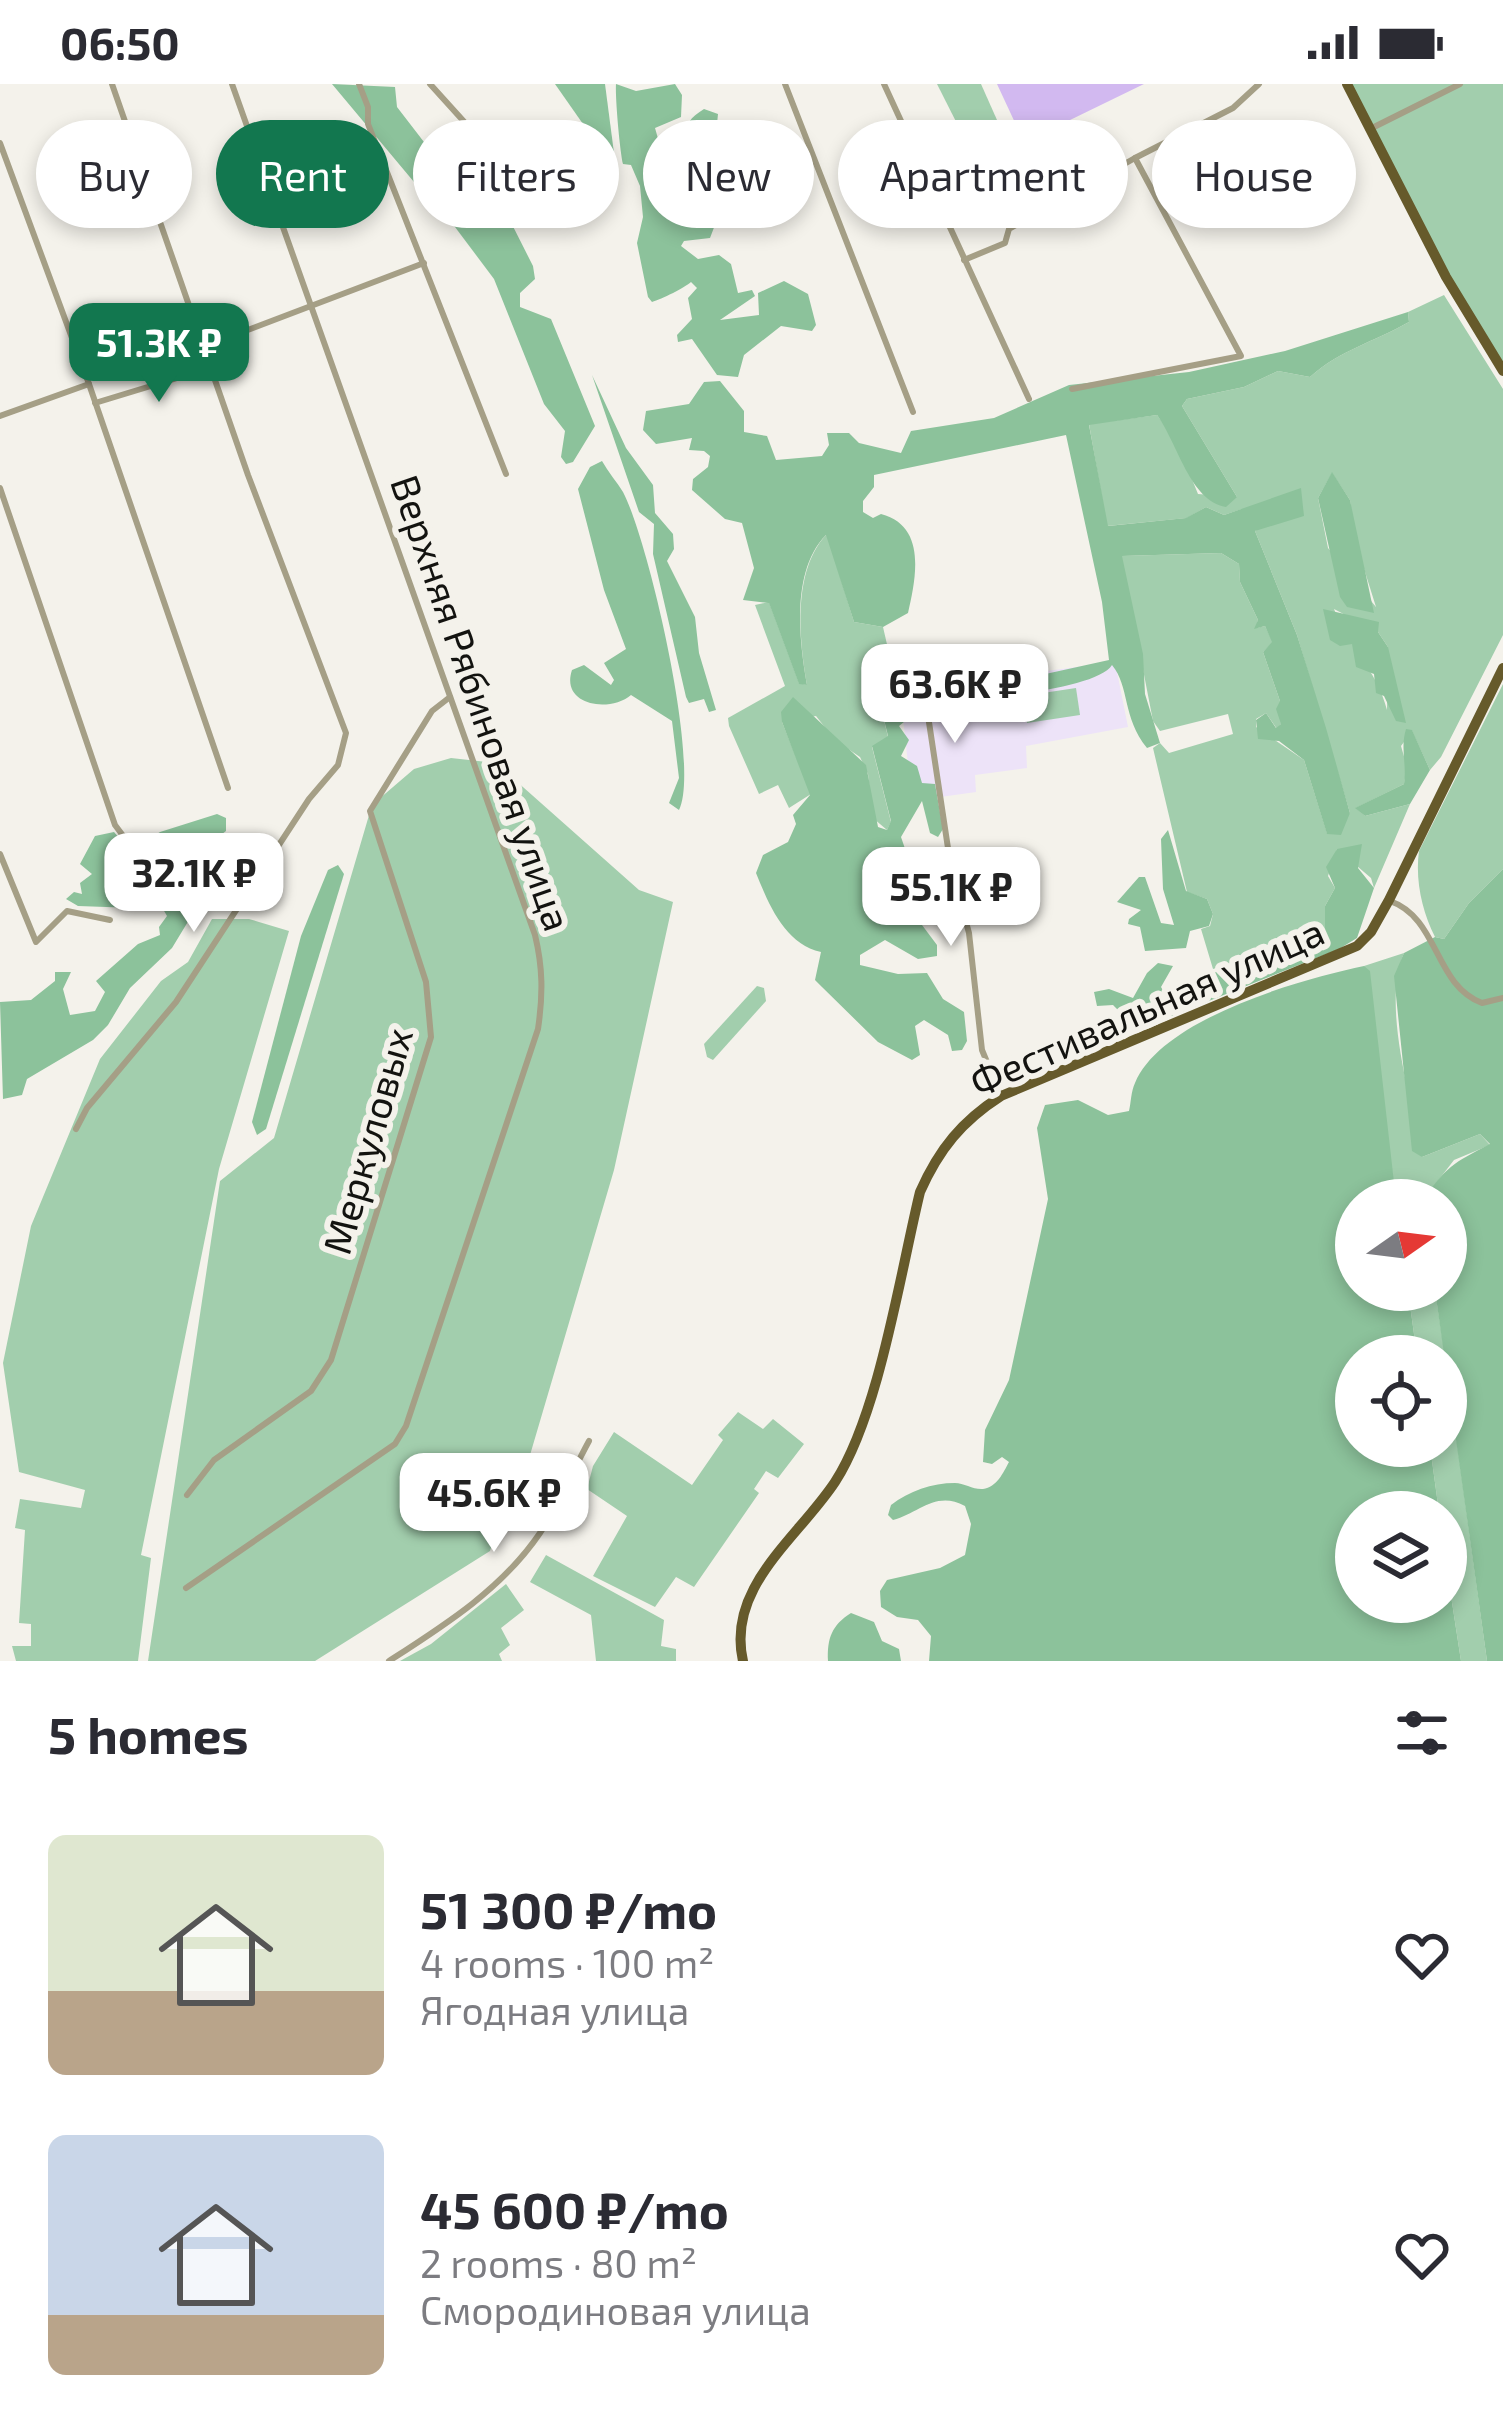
<!DOCTYPE html>
<meta charset="utf-8">
<style>
:root{--surface:#fff;--page:#f7f7f7;--text:#2b2b33;--muted:#7c7c81;--accent:#12774f}
body{margin:0;font-family:"Exo 2",sans-serif;background:var(--page);color:var(--text);height:100vh;display:flex;flex-direction:column;font-size:45px;white-space:nowrap}
*{box-sizing:border-box;margin:0}
p{font-size:39px;color:var(--muted)}
.icon{flex:none;width:66px;height:66px;fill:none;stroke:currentColor;stroke-width:2;stroke-linecap:round;stroke-linejoin:round}
.map{position:relative;height:1577px;overflow:hidden}
.details{display:flex;flex-direction:column;background:var(--surface);flex:1}
.details>*{flex:none}
.hud{position:absolute;left:36px;top:36px;width:1431px;height:108px;display:flex;gap:24px}
.needle{width:78px;rotate:76deg}
.controls{position:absolute;left:1335px;top:1095px;display:grid;gap:24px}
.controls a{display:grid;place-items:center;width:132px;height:132px;border-radius:50%;background:var(--surface);box-shadow:0 6px 18px #0003;font-size:60px}
.price{position:absolute;translate:-50% -102px;padding:0 27px;border-radius:24px;background:#fff;color:#222;font-size:39px;line-height:78px;filter:drop-shadow(0 3px 6px #0008)}
.price::after{content:'';position:absolute;left:50%;top:72px;width:36px;height:27px;margin-left:-18px;background:inherit;clip-path:polygon(0 0,100% 0,50% 100%)}
.price.current{background:var(--accent);color:#fff}
ul{padding:0;list-style:none}
li{display:flex;align-items:center;gap:36px;height:300px;padding:0 48px}
li span{display:grid;place-items:center;flex:none;width:336px;height:240px;border-radius:18px;color:#555}
li>.icon{margin-inline-start:auto}
span .icon{width:144px;height:144px;fill:#fffc;stroke-width:1}
li b{font-size:51px}
h2{display:flex;justify-content:space-between;align-items:center;height:144px;padding:0 48px;font-size:51px}
.pill{padding:0 42px;border-radius:54px;background:var(--surface);box-shadow:0 6px 18px #0003;font-size:42px;line-height:108px}
.pill.current{background:var(--accent);color:#fff}
.status{display:flex;justify-content:space-between;align-items:center;height:84px;padding:0 60px;background:var(--surface);direction:ltr}
.status svg{height:33px;fill:currentColor}
.map>svg:first-child{display:block}
.education{fill:#ede3f8}
.green{fill:#a2cead;fill-rule:evenodd}
.forest{fill:#8cc29b}
.building{fill:#d2b9f0}
.lines{fill:none;stroke-linecap:round;stroke-linejoin:round}
.minor{stroke:#a59f86;stroke-width:6}
.primary{stroke:#665a2b;stroke-width:10}
.labels{text-anchor:middle;stroke-width:12;stroke-linejoin:round;paint-order:stroke}
.street-label{font-size:39px;fill:#131310;stroke:#f4f2eb}
</style>
<div class="status"><b>06:50</b><svg viewBox="0 0 49 12"><path d="M0 12V9h3v3zM5 12V6h3v6zM10 12V3h3v9zM15 12V0h3v12zM26 1h20v11H26zM47 4h2v5h-2z"/></svg></div>
<div class="map">
<svg width="1503" height="1577" viewBox="0 0 1503 1577">
<rect width="100%" height="100%" fill="#f4f2eb"/>
<polygon class="education" points="1115,578 1128,643 1026,662 1027,684 975,691 976,708 912,717 900,606"/>
<g class="green">
<polygon points="937,0 981,0 997,36 1007,95 994,100 984,93"/>
<polygon points="1346,0 1503,0 1503,281 1458,213"/>
<path d="M 1444,211 L 1503,305 L 1503,551 L 1441,673 L 1430,686 L 1412,647 L 1401,662 L 1407,683 L 1404,700 L 1356,724 L 1365,732 L 1410,720 L 1374,804 L 1371,794 L 1337,765 L 1328,792 L 1335,804 L 1325,822 L 1325,858 L 1306,854 L 1213,885 L 1201,845 L 1210,842 L 1213,830 L 1207,815 L 1187,808 L 1153,664 L 1160,659 L 1169,669 L 1233,650 L 1228,630 L 1160,647 L 1153,637 L 1121,472 L 1221,469 L 1239,480 L 1240,498 L 1258,536 L 1256,544 L 1265,542 L 1273,558 L 1263,568 L 1280,617 L 1281,640 L 1277,645 L 1266,629 L 1256,635 L 1256,643 L 1304,676 L 1327,749 L 1350,729 L 1297,551 L 1255,447 L 1263,442 L 1242,425 L 1224,431 L 1206,423 L 1187,434 L 1107,442 L 1089,340 L 1157,331 L 1176,356 L 1198,410 L 1237,413 L 1182,322 L 1187,315 L 1244,303 L 1278,287 L 1310,293 C 1340,266 1374,258 1409,238 L 1408,228 ZM 1332,389 L 1350,416 L 1355,456 L 1376,523 L 1328,464 L 1318,414 ZM 1334,525 L 1378,548 L 1388,563 L 1387,626 C 1377,586 1348,562 1334,525 Z"/>
<path d="M 827,450 L 854,538 L 883,543 L 892,582 L 885,581 L 874,595 L 888,653 L 872,663 L 891,738 L 887,746 L 873,734 L 868,690 L 860,673 L 835,656 L 816,632 L 782,638 L 811,710 L 789,724 L 778,701 L 759,710 L 729,642 L 728,634 L 785,602 L 755,521 L 769,518 L 799,599 L 807,601 C 799,556 792,486 827,450 Z"/>
<path d="M 1503,600 L 1503,785 L 1469,819 L 1444,855 L 1435,853 C 1422,827 1415,796 1419,767 Z"/>
<polygon points="1076,604 1080,631 1027,639 1023,612"/>
<polygon points="451,674 496,679 639,806 673,818 614,1086 515,1422 500,1434 490,1467 315,1577 148,1577 220,1097 274,1054 372,721 414,685"/>
<polygon points="212,835 249,835 289,847 219,1085 141,1471 151,1474 138,1577 16,1577 12,1562 31,1562 31,1540 19,1539 25,1446 15,1444 20,1415 81,1424 85,1406 19,1388 3,1279 31,1142 100,975 161,897 188,878"/>
<path d="M 1404,869 C 1381,922 1412,1016 1422,1073 L 1480,1050 L 1490,1061 L 1454,1076 L 1423,1116 L 1396,1116 L 1364,882 Z"/>
<polygon points="757,902 764,904 766,917 713,976 707,973 704,960"/>
<polygon points="1408,1206 1435,1206 1445,1272 1417,1272"/>
<polygon points="1446,1279 1487,1577 1461,1577 1446,1479 1446,1428 1439,1428 1430,1362 1446,1362"/>
<polygon points="738,1328 763,1345 773,1335 804,1360 778,1394 766,1387 754,1405 759,1409 694,1503 676,1493 655,1523 593,1492 627,1432 587,1405 593,1382 614,1348 692,1401 723,1356 718,1351"/>
<polygon points="546,1471 664,1536 661,1562 676,1565 676,1577 596,1577 591,1531 530,1498"/>
<polygon points="506,1500 524,1526 501,1544 510,1561 499,1570 502,1577 400,1577 431,1560"/>
</g>
<g class="forest">
<polygon points="332,0 395,3 397,23 444,84 439,101 426,105 414,98"/>
<polygon points="555,0 605,0 614,69 583,40"/>
<path d="M 616,0 L 636,7 L 675,0 L 682,11 L 681,33 L 655,44 L 659,58 L 678,58 L 675,87 L 684,107 L 698,111 L 704,103 L 696,85 L 702,72 L 687,67 C 683,45 685,37 704,25 L 718,30 L 717,40 L 729,58 L 728,71 L 742,77 L 747,87 L 731,99 L 710,154 L 684,157 L 681,162 L 698,175 L 719,171 L 731,180 L 738,209 L 752,206 L 755,212 L 720,236 L 759,231 L 758,209 L 784,197 L 808,210 L 816,241 L 812,247 L 781,242 L 744,271 L 738,293 L 717,291 L 692,255 L 678,258 L 677,251 L 692,235 L 688,214 L 697,204 L 691,198 C 684,204 662,215 652,218 L 648,213 L 637,159 L 643,133 L 640,102 L 631,81 L 623,80 C 620,68 615,13 616,0 Z"/>
<polygon points="462,61 489,95 533,182 535,195 520,209 520,223 551,235 595,342 573,378 566,380 561,373 565,347 544,320 494,195 440,123 441,110 453,104 468,117 473,112 452,69"/>
<path d="M 1408,228 L 1409,238 C 1374,258 1340,266 1310,293 L 1278,287 L 1244,303 L 1187,315 L 1182,322 L 1237,413 L 1226,423 C 1190,417 1178,360 1157,331 L 1089,341 L 1108,442 L 1186,434 L 1206,423 L 1224,431 L 1301,404 L 1304,432 L 1255,447 L 1297,551 L 1326,644 L 1350,729 L 1341,751 L 1327,750 L 1304,676 L 1279,657 L 1258,655 L 1256,636 L 1266,629 L 1276,644 L 1281,640 L 1276,625 L 1280,617 L 1263,568 L 1272,558 L 1265,542 L 1254,545 L 1258,536 L 1240,498 L 1239,480 L 1221,469 L 1122,472 L 1143,570 L 1145,610 L 1160,659 L 1147,664 C 1122,633 1130,603 1112,581 C 1096,607 966,616 933,619 L 929,612 L 933,606 L 996,601 L 1109,576 L 1102,518 L 1066,351 L 874,391 L 874,403 L 863,417 L 863,428 L 873,434 L 881,430 C 927,442 916,494 908,529 L 883,543 L 854,538 L 826,451 C 791,486 799,557 807,601 L 799,600 L 769,519 L 743,516 L 754,484 L 742,439 L 725,435 L 692,406 L 693,395 L 708,383 L 710,372 L 704,367 L 689,366 L 692,354 L 656,360 L 643,346 L 646,327 L 689,320 L 704,298 L 720,297 L 744,327 L 744,348 L 767,352 L 776,376 L 822,372 L 829,361 L 827,349 L 849,349 L 859,359 L 901,369 L 911,347 L 994,334 L 1069,301 L 1189,288 L 1285,267 Z"/>
<polygon points="592,291 626,364 653,401 655,429 673,450 674,465 667,477 695,533 699,569 716,626 709,628 704,615 689,619 686,613 653,470 654,440 639,428"/>
<path d="M 602,377 C 608,388 617,398 623,408 C 648,455 701,681 679,726 L 669,719 L 679,694 L 672,637 L 631,611 C 610,629 560,622 572,586 L 584,581 L 611,601 L 614,596 L 604,579 L 626,565 L 604,506 L 578,405 L 590,383 Z"/>
<polygon points="1332,388 1350,416 1374,529 1347,523 1340,513 1318,414"/>
<polygon points="1323,525 1379,538 1378,548 1388,563 1406,639 1396,637 1384,612 1376,609 1374,590 1356,583 1352,560 1340,562 1330,556"/>
<path d="M 885,581 L 892,582 L 912,609 L 906,619 L 910,633 L 899,642 L 909,656 L 901,672 L 917,682 L 922,699 L 935,700 L 943,745 L 938,753 L 930,749 L 922,717 L 901,753 L 914,791 L 909,810 L 913,829 L 937,861 L 937,872 L 918,875 L 885,856 L 860,871 L 860,881 L 898,890 L 927,889 L 943,915 L 964,928 L 967,957 L 962,966 L 952,967 L 948,951 L 924,936 L 915,942 L 920,971 L 912,976 L 878,958 L 822,903 L 815,896 L 821,868 C 785,860 769,821 756,789 L 763,771 L 788,758 L 796,740 L 793,731 L 810,711 L 782,638 L 781,628 L 793,613 L 866,681 L 878,743 L 887,746 L 891,737 L 872,662 L 888,652 L 874,595 L 877,585 Z"/>
<path d="M 1406,645 L 1412,646 L 1430,686 L 1410,720 L 1365,732 L 1355,724 L 1404,700 C 1407,680 1400,665 1406,645 Z"/>
<polygon points="217,730 226,734 226,747 190,774 180,772 193,762 189,755 154,767 137,763 160,748"/>
<polygon points="1168,746 1186,807 1207,815 1213,830 1209,842 1190,847 1186,864 1145,867 1140,843 1128,840 1129,835 1141,826 1117,818 1139,793 1145,793 1161,839 1174,841 1163,805 1161,755"/>
<polygon points="114,748 131,768 160,777 162,782 181,781 158,796 171,817 206,794 212,798 172,864 130,904 108,941 93,956 27,995 22,1011 3,1015 0,918 31,916 55,897 55,888 71,888 63,905 70,931 95,927 105,908 96,897 138,860 160,851 159,843 167,832 163,825 78,822 66,815 74,808 82,810 80,799 92,790 80,780 95,752"/>
<path d="M 1362,760 L 1358,784 L 1374,804 L 1357,854 L 1339,865 L 1106,958 L 1105,953 L 1124,938 L 1123,931 L 1113,921 L 1097,922 L 1094,908 L 1109,905 L 1133,914 L 1147,889 L 1158,879 L 1173,882 L 1161,903 L 1165,910 L 1178,901 L 1199,903 C 1221,874 1293,853 1325,858 L 1325,822 L 1335,804 L 1326,783 L 1337,765 Z"/>
<polygon points="338,781 344,790 266,1045 257,1051 252,1038 301,852 328,786"/>
<path d="M 1503,785 L 1503,1577 L 1487,1577 L 1435,1206 L 1446,1206 L 1446,1116 L 1423,1116 C 1446,1083 1453,1079 1490,1060 L 1480,1050 L 1422,1073 L 1412,1067 L 1394,892 L 1404,869 L 1435,853 L 1444,855 L 1469,819 Z"/>
<path d="M 1364,882 L 1370,887 L 1396,1116 L 1356,1116 L 1356,1206 L 1408,1206 L 1417,1272 L 1356,1272 L 1356,1362 L 1430,1362 L 1439,1428 L 1356,1428 L 1356,1518 L 1446,1518 L 1446,1479 L 1461,1577 L 929,1577 L 931,1552 L 918,1536 L 897,1533 L 881,1523 L 880,1507 L 887,1496 L 940,1484 L 965,1471 L 971,1440 L 965,1422 C 936,1406 919,1429 893,1436 L 888,1431 L 891,1421 C 909,1407 932,1399 955,1399 C 964,1399 974,1406 983,1405 C 997,1403 1003,1389 1009,1378 L 1002,1373 L 992,1380 L 983,1378 L 985,1346 L 1009,1296 L 1048,1115 L 1037,1044 L 1045,1021 L 1078,1016 L 1108,1031 L 1129,1027 C 1131,1019 1131,1007 1135,999 C 1161,935 1301,895 1364,882 Z"/>
<path d="M 851,1529 L 874,1538 L 882,1557 L 899,1565 L 901,1577 L 828,1577 C 827,1554 832,1541 851,1529 Z"/>
</g>
<polygon class="building" points="997,0 1144,0 1068,37 1073,47 1056,55 1052,47 1016,70 1006,48 1017,43"/>
<g class="lines">
<g class="minor">
<polyline points="359,0 368,23 368,40 506,390"/>
<polyline points="430,0 496,73"/>
<polyline points="785,0 913,328"/>
<polyline points="884,0 1029,315"/>
<polyline points="1370,45 1460,0"/>
<polyline points="0,59 89,300 228,704"/>
<polyline points="964,176 1005,159 1009,145 1135,74"/>
<polyline points="203,263 424,179"/>
<polyline points="1072,305 1241,272 1135,74 1233,24 1259,0"/>
<polyline points="95,319 210,284"/>
<polyline points="0,332 89,300"/>
<polyline points="0,404 115,741 133,765"/>
<polyline points="927,625 951,784 969,849 982,966 1001,1012"/>
<polyline points="0,770 36,858 67,827 110,836"/>
<path d="M 1390,817 C 1439,834 1434,901 1482,919 L 1503,914"/>
<polyline points="76,1045 87,1024 176,918 309,715 338,681 346,649 248,391 112,0"/>
<polyline points="187,1411 214,1376 311,1307 331,1276 431,953 426,898 370,727 432,627 450,613"/>
<path d="M 186,1504 L 395,1360 L 406,1342 L 538,945 C 543,911 543,884 535,851 L 232,0"/>
<path d="M 389,1577 C 445,1541 502,1505 540,1449 C 559,1420 572,1388 589,1357"/>
</g>
<g class="primary">
<polyline points="1347,0 1446,193 1503,287"/>
<path d="M 743,1577 C 726,1503 798,1454 835,1398 C 879,1330 900,1190 920,1108 C 939,1065 962,1037 1001,1012 L 1357,862 L 1371,848 L 1389,816 L 1503,584"/>
</g>
</g>
<g class="labels">
<g class="street-label">
<text transform="translate(481 619) rotate(71)" y="14">Верхняя Рябиновая улица</text>
<text transform="translate(1147 923) rotate(-24)" y="14">Фестивальная улица</text>
<text transform="translate(368 1057) rotate(-74)" y="14">Меркуловых</text>
</g>
</g>
</svg>
<div class="controls">
<a><svg class="needle" viewBox="-14 -14 28 28"><path d="M0-13l5 13h-10z" fill="#e53935"/><path d="M0 13l5-13h-10z" fill="#7c7c81"/></svg></a>
<a><svg class="icon" aria-label="locate" viewBox="0 0 24 24"><circle cx="12" cy="12" r="6"/><path d="M12 2v4M12 18v4M2 12h4M18 12h4"/></svg></a>
<a><svg class="icon" aria-label="layers" viewBox="0 0 24 24"><path d="M12 4l9 5-9 5-9-5zM3 14l9 5 9-5"/></svg></a>
</div>
<b class="price current" style="left:159px;top:321px">51.3K ₽</b>
<b class="price" style="left:955px;top:662px">63.6K ₽</b>
<b class="price" style="left:194px;top:851px">32.1K ₽</b>
<b class="price" style="left:951px;top:865px">55.1K ₽</b>
<b class="price" style="left:494px;top:1471px">45.6K ₽</b>
<div class="hud">
<a class="pill">Buy</a>
<a class="pill current">Rent</a>
<a class="pill">Filters</a>
<a class="pill">New</a>
<a class="pill">Apartment</a>
<a class="pill">House</a>
</div>
</div>
<section class="details">
<h2>5 homes<svg class="icon" aria-label="filters" viewBox="0 0 24 24"><path d="M4 7h16M4 17h16"/><circle cx="9" cy="7" r="2"/><circle cx="15" cy="17" r="2"/></svg></h2>
<ul>
<li><span style="background:linear-gradient(#dfe7d0 65%,#b9a48a 0)"><svg class="icon" aria-label="home" viewBox="0 0 24 24"><path d="M3 11l9-7 9 7M6 9v11h12V9"/></svg></span><div><b>51 300 ₽/mo</b><p>4 rooms · 100 m²</p><p>Ягодная улица</p></div><svg class="icon" aria-label="heart" viewBox="0 0 24 24"><path d="M12 20l-8-8c-3-5 5-10 8-4 3-6 11-1 8 4z"/></svg></li>
<li><span style="background:linear-gradient(#c9d6e8 75%,#b9a48a 0)"><svg class="icon" aria-label="home" viewBox="0 0 24 24"><path d="M3 11l9-7 9 7M6 9v11h12V9"/></svg></span><div><b>45 600 ₽/mo</b><p>2 rooms · 80 m²</p><p>Смородиновая улица</p></div><svg class="icon" aria-label="heart" viewBox="0 0 24 24"><path d="M12 20l-8-8c-3-5 5-10 8-4 3-6 11-1 8 4z"/></svg></li>
</ul>
</section>
